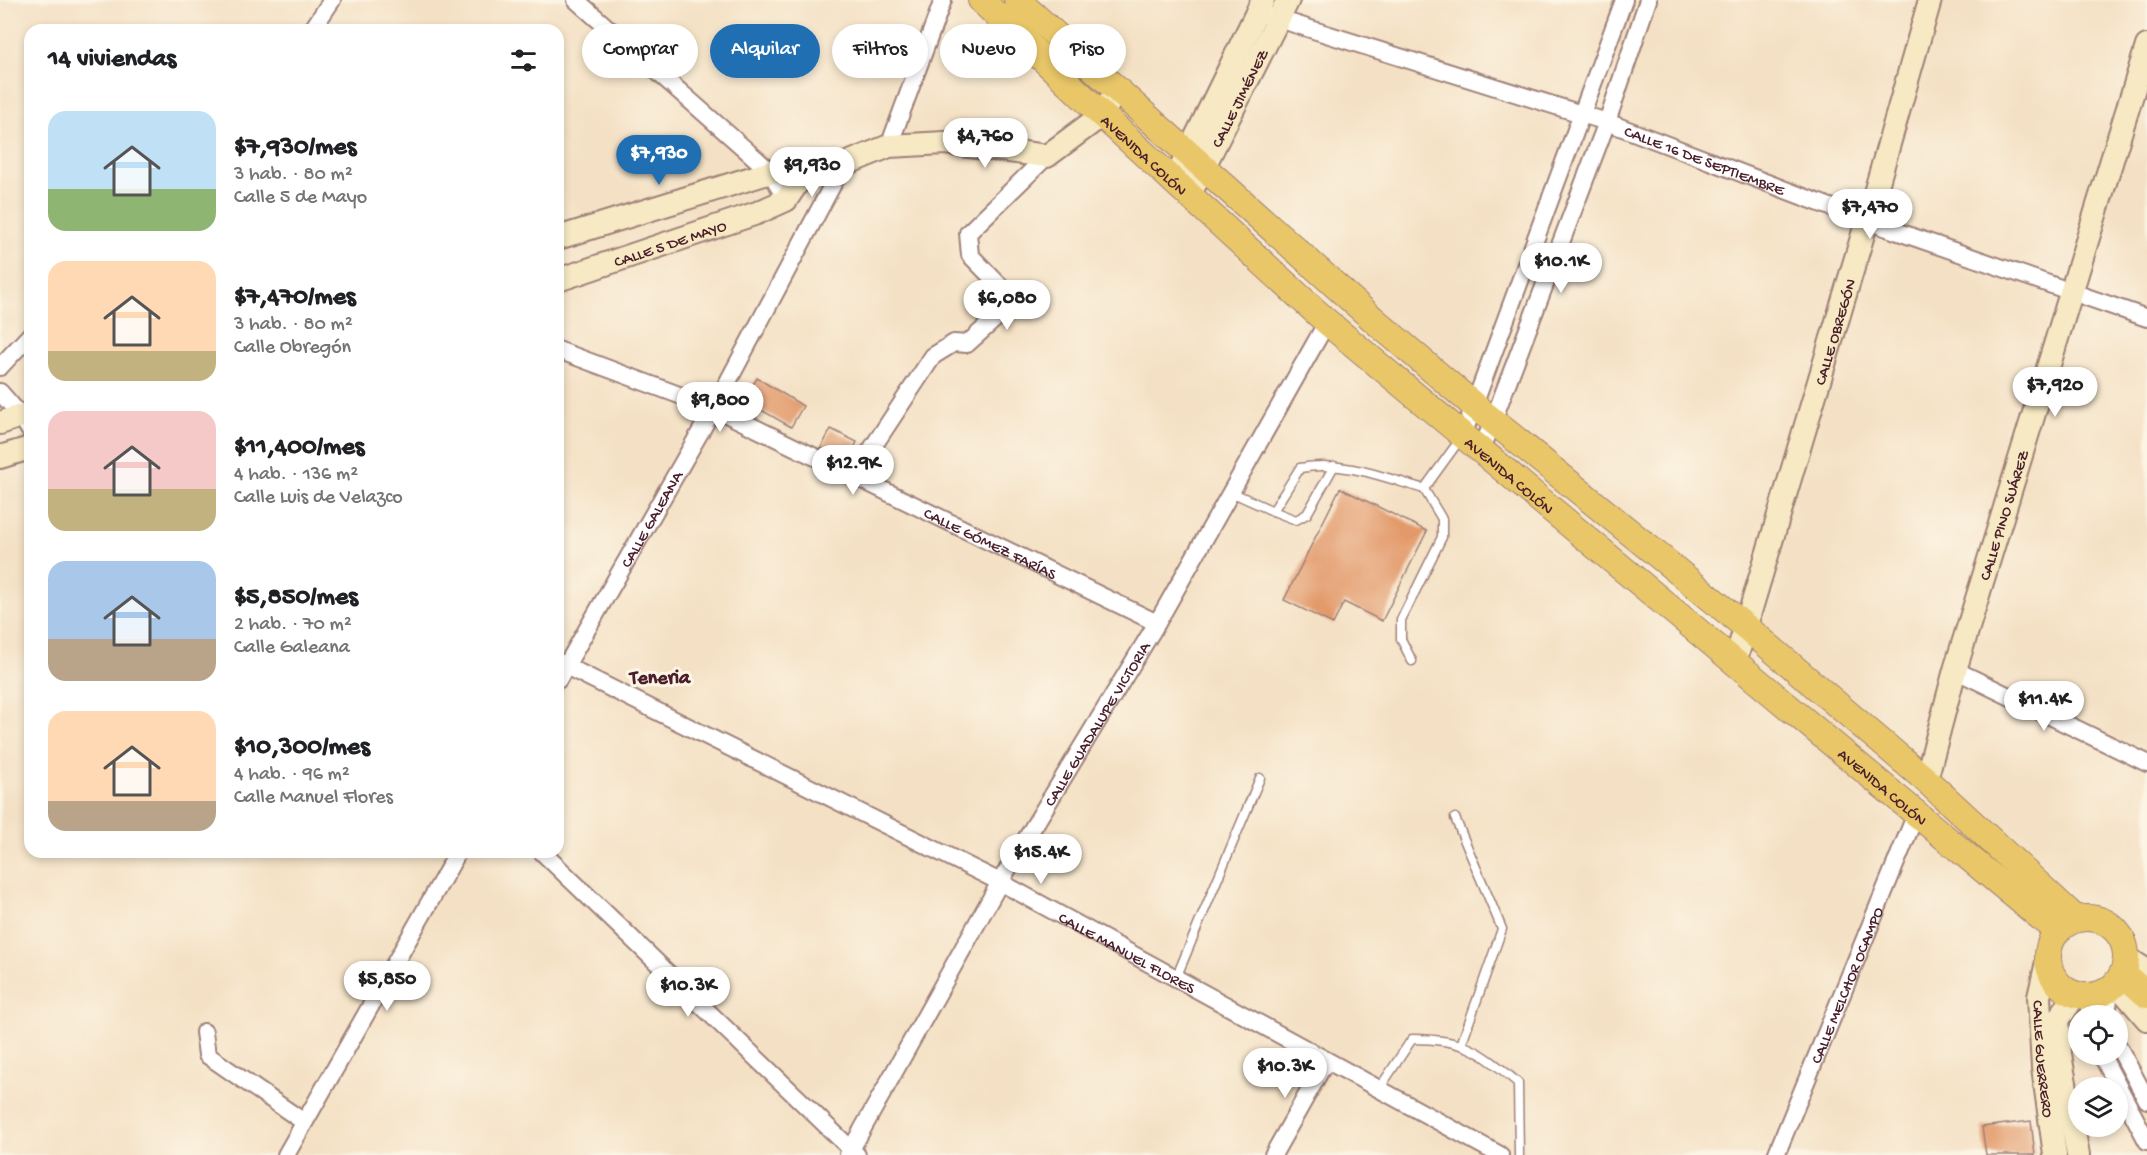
<!DOCTYPE html>
<html lang="es">
<meta charset="utf-8">
<style>
:root{--surface:#fff;--page:#f2f2f2;--text:#202124;--muted:#757577;--accent:#1f6fb2}
body{margin:0;font-family:"Gochi Hand",sans-serif;background:var(--page);color:var(--text);height:100vh;display:flex;flex-direction:column;font-size:22px;white-space:nowrap}
*{box-sizing:border-box;margin:0}
p{font-size:20px;color:var(--muted)}
.icon{flex:none;width:33px;height:33px;fill:none;stroke:currentColor;stroke-width:2;stroke-linecap:round;stroke-linejoin:round}
.map{position:relative;flex:1;overflow:hidden}
.drawer{position:absolute;left:24px;top:24px;width:540px;height:834px;display:flex;flex-direction:column;background:var(--surface);border-radius:18px;box-shadow:0 3px 9px #0003}
.drawer>*{flex:none}
.hud{position:absolute;left:582px;top:24px;width:570px;height:54px;display:flex;gap:12px}
.buttons{position:absolute;left:2068px;top:1005px;display:grid;gap:12px}
.buttons a{display:grid;place-items:center;width:60px;height:60px;border-radius:50%;background:var(--surface);box-shadow:0 3px 9px #0003;font-size:30px}
.price{position:absolute;translate:-50% -51px;padding:0 14px;border-radius:21px;background:#fff;color:#222;font-size:20px;line-height:39px;filter:drop-shadow(0 2px 3px #0008)}
.price::after{content:'';position:absolute;left:50%;top:36px;width:18px;height:14px;margin-left:-9px;background:inherit;clip-path:polygon(0 0,100% 0,50% 100%)}
.price.current{background:var(--accent);color:#fff}
ul{padding:0;list-style:none}
li{display:flex;align-items:center;gap:18px;height:150px;padding:0 24px}
li span{display:grid;place-items:center;flex:none;width:168px;height:120px;border-radius:18px;color:#555}
li>.icon{margin-inline-start:auto}
span .icon{width:72px;height:72px;fill:#fffc;stroke-width:1}
li b{font-size:26px}
h2{display:flex;justify-content:space-between;align-items:center;height:72px;padding:0 24px;font-size:26px}
.tag{padding:0 21px;border-radius:27px;background:var(--surface);box-shadow:0 3px 9px #0003;font-size:21px;line-height:54px}
.tag.current{background:var(--accent);color:#fff}
.map>svg:first-child{display:block}
.building{fill:#e39a6a}
.lines{fill:none;stroke-linecap:round;stroke-linejoin:round}
.lane-casing{stroke:#9f8078;stroke-width:11}
.street-casing{stroke:#9f8078;stroke-width:20}
.secondary-casing{stroke:#9f8078;stroke-width:26}
.primary-casing{stroke:#9f8078;stroke-width:28}
.lane{stroke:#fff;stroke-width:8}
.street{stroke:#fff;stroke-width:16}
.secondary{stroke:#f6e9c3;stroke-width:22}
.primary{stroke:#e9c769;stroke-width:26}
.labels{text-anchor:middle;stroke-width:6;stroke-linejoin:round;paint-order:stroke}
.street-label{font-size:16px;fill:#4a1f2b;stroke:#fcf5e5}
.quarter-label{font-size:20px;font-weight:bold;fill:#4a1f2b;stroke:#fcf5e5}
</style>
<div class="map">
<svg width="2147" height="1155" viewBox="0 0 2147 1155">
<rect width="100%" height="100%" fill="#fcf5e5"/>
<filter id="ink" filterUnits="userSpaceOnUse"><feTurbulence type="fractalNoise" baseFrequency=".0167" numOctaves="2"/><feDisplacementMap in="SourceGraphic" scale="12" xChannelSelector="R" yChannelSelector="G"/><feConvolveMatrix kernelMatrix="1 2 1 2 8 2 1 2 1" color-interpolation-filters="sRGB"/></filter>
<filter id="wash" filterUnits="userSpaceOnUse"><feTurbulence type="fractalNoise" baseFrequency=".008" numOctaves="4" result="noise"/><feDisplacementMap in="SourceGraphic" scale="24" xChannelSelector="R" yChannelSelector="G"/><feGaussianBlur stdDeviation="1.35" result="paint"/><feColorMatrix in="noise" values="0 0 0 0 0 0 0 0 0 0 0 0 0 0 0 0 0 1.4 0 .05"/><feComposite in="paint" operator="in"/></filter>
<g filter="url(#wash)">
<rect width="100%" height="100%" fill="#f4e1c5"/>
<g id="blocks">
<g class="building">
<polygon points="757,378 803,406 791,427 744,400"/>
<polygon points="831,429 857,442 847,461 821,448"/>
<polygon points="1340,488 1427,531 1382,621 1344,602 1333,624 1284,600"/>
<polygon points="2031,1121 2035,1155 1986,1155 1982,1127"/>
</g>
</g>
</g>
<g filter="url(#ink)">
<use href="#blocks" fill-opacity="0" stroke="#9f8078" stroke-width="1.5"/>
<g class="lines">
<g class="lane-casing">
<g id="lane">
<path d="M 1231,492 L 1273,511 L 1300,468 C 1343,460 1383,477 1424,489"/>
<polyline points="1273,511 1296,520 1307,514 1334,466"/>
<polyline points="1412,661 1401,639 1401,620 1442,537 1442,519 1424,489 1461,438"/>
<polyline points="1455,818 1502,929 1461,1045"/>
<polyline points="1176,978 1260,778"/>
<path d="M 1379,1089 L 1412,1039 C 1465,1039 1479,1050 1518,1083 L 1519,1155"/>
</g>
</g>
<g class="street-casing">
<g id="street">
<polyline points="576,0 771,172 786,200"/>
<path id="s1" d="M 1269,16 L 1607,122 L 1867,221 L 2147,318"/>
<polyline points="312,30 332,0"/>
<polyline points="889,146 943,0"/>
<path id="s2" d="M 558,350 L 714,408 L 1157,623"/>
<polyline points="0,367 30,335"/>
<polyline points="0,392 21,416 30,431"/>
<polyline points="1463,435 1624,0"/>
<polyline points="1481,452 1607,122 1648,0"/>
<polyline points="853,477 933,356 954,343 967,344 1005,310 1009,302 1006,292 970,255 968,233 1047,156"/>
<path id="s3" d="M 558,662 L 1000,882 L 1500,1155"/>
<polyline points="1955,670 2147,763"/>
<path id="s4" d="M 558,680 L 714,408 L 843,165"/>
<polyline points="542,852 857,1155"/>
<polyline points="2087,997 2091,1016"/>
<polyline points="2107,1016 2110,989"/>
<polyline points="204,1032 207,1055 304,1122"/>
<polyline points="2118,1046 2147,1100"/>
<polyline points="2101,1054 2147,1141"/>
<polyline points="286,1155 458,852"/>
<path id="s5" d="M 848,1155 L 1000,882 L 1157,623 L 1327,322"/>
<polyline points="1273,1155 1326,1061"/>
<path id="s6" d="M 1776,1155 L 1916,814"/>
</g>
</g>
<g class="secondary-casing">
<g id="secondary">
<polyline points="1174,182 1263,0"/>
<path id="s7" d="M 1189,196 L 1288,0"/>
<polyline points="558,238 771,172 804,173 843,165 889,146 945,143 1047,156 1102,115 1117,89"/>
<path id="s8" d="M 558,280 L 757,213 L 786,200 L 804,173"/>
<polyline points="0,423 30,413"/>
<polyline points="0,457 30,448"/>
<path id="s9" d="M 1735,662 L 1867,221 L 1930,0"/>
<path id="s10" d="M 1926,780 L 1955,670 L 2147,46"/>
<polyline points="2127,958 2147,971"/>
<path id="s11" d="M 2047,962 L 2039,997 L 2043,1068 L 2055,1155"/>
<polyline points="2117,984 2147,1019"/>
<polyline points="2075,995 2058,1020 2060,1055 2078,1155"/>
</g>
</g>
<g class="primary-casing">
<g id="primary">
<path id="s12" d="M 981,0 L 1102,115 L 1327,322 L 2057,931"/>
<polyline points="1017,0 1374,320 1476,407 1746,627 1926,780 2076,919"/>
<circle cx="2087" cy="957" r="39"/>
<polyline points="2123,974 2147,995"/>
</g>
</g>
<use href="#lane" class="lane"/>
<use href="#street" class="street"/>
<use href="#secondary" class="secondary"/>
<use href="#primary" class="primary"/>
</g>
</g>
<g class="labels">
<g class="street-label">
<text dy="6" stroke="none"><textPath href="#s7" startOffset="110">CALLE JIMÉNEZ</textPath></text>
<text dy="6" stroke="none"><textPath href="#s12" startOffset="225">AVENIDA COLÓN</textPath></text>
<text dy="6" stroke="none"><textPath href="#s1" startOffset="459">CALLE 16 DE SEPTIEMBRE</textPath></text>
<text dy="6" stroke="none"><textPath href="#s8" startOffset="118">CALLE 5 DE MAYO</textPath></text>
<text dy="6" stroke="none"><textPath href="#s9" startOffset="345">CALLE OBREGÓN</textPath></text>
<text dy="6" stroke="none"><textPath href="#s12" startOffset="711">AVENIDA COLÓN</textPath></text>
<text dy="6" stroke="none"><textPath href="#s10" startOffset="276">CALLE PINO SUÁREZ</textPath></text>
<text dy="6" stroke="none"><textPath href="#s4" startOffset="186">CALLE GALEANA</textPath></text>
<text dy="6" stroke="none"><textPath href="#s2" startOffset="474">CALLE GÓMEZ FARÍAS</textPath></text>
<text dy="6" stroke="none"><textPath href="#s5" startOffset="498">CALLE GUADALUPE VICTORIA</textPath></text>
<text dy="6" stroke="none"><textPath href="#s12" startOffset="1197">AVENIDA COLÓN</textPath></text>
<text dy="6" stroke="none"><textPath href="#s3" startOffset="639">CALLE MANUEL FLORES</textPath></text>
<text dy="6" stroke="none"><textPath href="#s6" startOffset="184">CALLE MELCHOR OCAMPO</textPath></text>
<text dy="6" stroke="none"><textPath href="#s11" startOffset="98">CALLE GUERRERO</textPath></text>
</g>
<g class="quarter-label">
<text x="660" y="683">Teneria</text>
</g>
</g>
</svg>
<div class="buttons">
<a><svg class="icon" aria-label="locate" viewBox="0 0 24 24"><circle cx="12" cy="12" r="6"/><path d="M12 2v4M12 18v4M2 12h4M18 12h4"/></svg></a>
<a><svg class="icon" aria-label="layers" viewBox="0 0 24 24"><path d="M12 4l9 5-9 5-9-5zM3 14l9 5 9-5"/></svg></a>
</div>
<b class="price" style="left:985px;top:169px">$4,760</b>
<b class="price current" style="left:659px;top:186px">$7,930</b>
<b class="price" style="left:812px;top:198px">$9,930</b>
<b class="price" style="left:1870px;top:240px">$7,470</b>
<b class="price" style="left:1561px;top:294px">$10.1K</b>
<b class="price" style="left:1007px;top:331px">$6,080</b>
<b class="price" style="left:2055px;top:418px">$7,920</b>
<b class="price" style="left:720px;top:433px">$9,800</b>
<b class="price" style="left:853px;top:496px">$12.9K</b>
<b class="price" style="left:2044px;top:732px">$11.4K</b>
<b class="price" style="left:1041px;top:885px">$15.4K</b>
<b class="price" style="left:387px;top:1012px">$5,850</b>
<b class="price" style="left:688px;top:1018px">$10.3K</b>
<b class="price" style="left:1285px;top:1099px">$10.3K</b>
<div class="hud">
<a class="tag">Comprar</a>
<a class="tag current">Alquilar</a>
<a class="tag">Filtros</a>
<a class="tag">Nuevo</a>
<a class="tag">Piso</a>
</div>
<section class="drawer">
<h2>14 viviendas<svg class="icon" aria-label="filters" viewBox="0 0 24 24"><path d="M4 7h16M4 17h16"/><circle cx="9" cy="7" r="2"/><circle cx="15" cy="17" r="2"/></svg></h2>
<ul>
<li><span style="background:linear-gradient(#bfe0f5 65%,#8fb573 0)"><svg class="icon" aria-label="home" viewBox="0 0 24 24"><path d="M3 11l9-7 9 7M6 9v11h12V9"/></svg></span><div><b>$7,930/mes</b><p>3 hab. · 80 m²</p><p>Calle 5 de Mayo</p></div></li>
<li><span style="background:linear-gradient(#ffd9b3 75%,#c2b280 0)"><svg class="icon" aria-label="home" viewBox="0 0 24 24"><path d="M3 11l9-7 9 7M6 9v11h12V9"/></svg></span><div><b>$7,470/mes</b><p>3 hab. · 80 m²</p><p>Calle Obregón</p></div></li>
<li><span style="background:linear-gradient(#f6c9c9 65%,#c2b280 0)"><svg class="icon" aria-label="home" viewBox="0 0 24 24"><path d="M3 11l9-7 9 7M6 9v11h12V9"/></svg></span><div><b>$11,400/mes</b><p>4 hab. · 136 m²</p><p>Calle Luis de Velazco</p></div></li>
<li><span style="background:linear-gradient(#a9c7e8 65%,#b9a48a 0)"><svg class="icon" aria-label="home" viewBox="0 0 24 24"><path d="M3 11l9-7 9 7M6 9v11h12V9"/></svg></span><div><b>$5,850/mes</b><p>2 hab. · 70 m²</p><p>Calle Galeana</p></div></li>
<li><span style="background:linear-gradient(#ffd9b3 75%,#b9a48a 0)"><svg class="icon" aria-label="home" viewBox="0 0 24 24"><path d="M3 11l9-7 9 7M6 9v11h12V9"/></svg></span><div><b>$10,300/mes</b><p>4 hab. · 96 m²</p><p>Calle Manuel Flores</p></div></li>
</ul>
</section>
</div>
